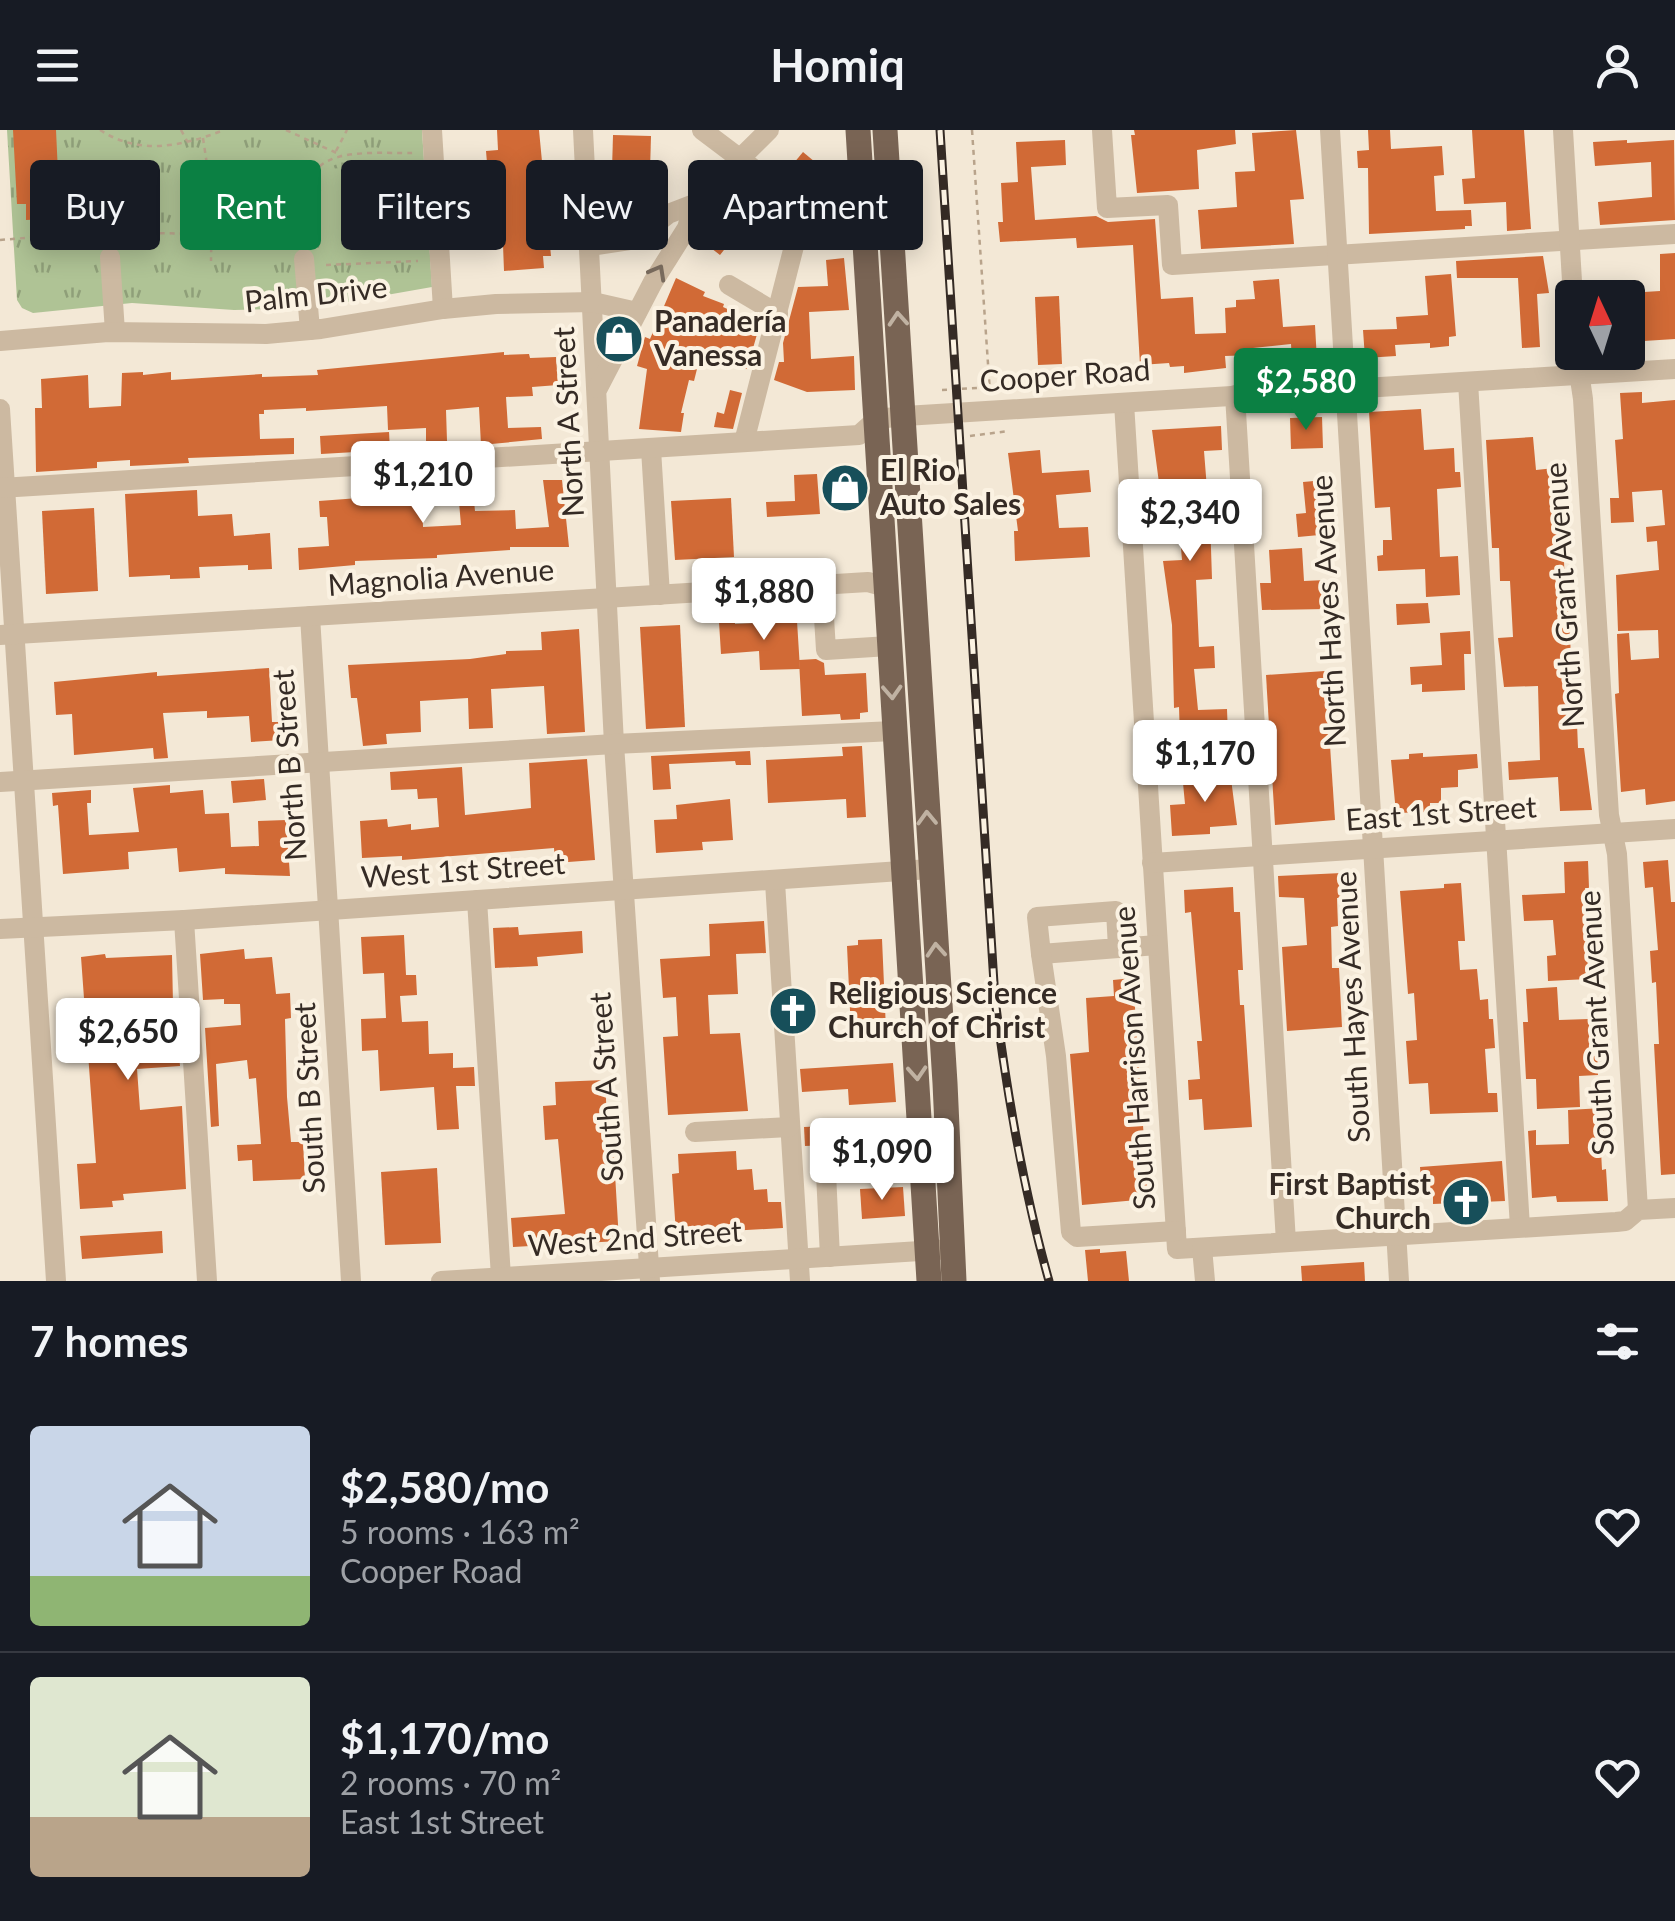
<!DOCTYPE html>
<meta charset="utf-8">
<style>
:root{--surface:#171b24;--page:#20242c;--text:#f1f3f6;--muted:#9ea1a6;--line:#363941;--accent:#0b8043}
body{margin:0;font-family:Lato,sans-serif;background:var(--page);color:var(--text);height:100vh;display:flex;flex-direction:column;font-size:38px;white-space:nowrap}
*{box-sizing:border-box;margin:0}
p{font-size:32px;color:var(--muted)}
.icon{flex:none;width:55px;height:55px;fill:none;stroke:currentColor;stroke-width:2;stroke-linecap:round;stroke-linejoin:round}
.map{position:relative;height:1151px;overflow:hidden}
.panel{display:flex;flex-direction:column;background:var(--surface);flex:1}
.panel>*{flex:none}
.guide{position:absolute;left:30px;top:30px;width:1000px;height:90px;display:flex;gap:20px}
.needle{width:65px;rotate:356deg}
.buttons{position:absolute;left:1555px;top:150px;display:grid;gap:20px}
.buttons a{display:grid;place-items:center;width:90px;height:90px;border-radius:10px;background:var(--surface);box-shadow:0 5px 25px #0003;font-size:50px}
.price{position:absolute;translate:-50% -85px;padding:0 22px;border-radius:10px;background:#fff;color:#222;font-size:32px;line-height:65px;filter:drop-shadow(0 2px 5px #0008)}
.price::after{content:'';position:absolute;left:50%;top:60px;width:30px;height:22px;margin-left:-15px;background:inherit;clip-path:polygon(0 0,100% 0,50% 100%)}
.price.on{background:var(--accent);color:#fff}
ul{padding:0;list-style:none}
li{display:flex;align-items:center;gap:30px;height:250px;padding:0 30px}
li+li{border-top:2px solid var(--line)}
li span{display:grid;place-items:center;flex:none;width:280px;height:200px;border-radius:10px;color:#555}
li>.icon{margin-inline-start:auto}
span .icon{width:120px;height:120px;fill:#fffc;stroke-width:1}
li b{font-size:42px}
h2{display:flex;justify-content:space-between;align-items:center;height:120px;padding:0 30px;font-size:42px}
.pill{padding:0 35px;border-radius:10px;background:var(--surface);box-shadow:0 5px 25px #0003;font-size:35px;line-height:90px}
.pill.on{background:var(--accent);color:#fff}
header{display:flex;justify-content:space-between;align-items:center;height:130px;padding:0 30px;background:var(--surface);font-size:45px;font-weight:700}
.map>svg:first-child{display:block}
.park{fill:url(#park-tufts)}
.pitch{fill:#afc395}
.building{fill:#d16a36}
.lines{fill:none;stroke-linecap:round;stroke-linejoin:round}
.path{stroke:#b8a38b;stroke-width:2.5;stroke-dasharray:5 5;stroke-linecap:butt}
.minor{stroke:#ccb9a1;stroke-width:20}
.major{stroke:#796454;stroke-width:25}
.rail-casing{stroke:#352b25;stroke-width:9}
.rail{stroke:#fbf2e2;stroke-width:5;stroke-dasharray:15;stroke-linecap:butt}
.oneway{stroke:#796b5d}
.oneway2{stroke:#c0b2a2}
.labels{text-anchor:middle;stroke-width:8;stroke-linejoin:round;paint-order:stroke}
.street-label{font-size:30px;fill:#352b25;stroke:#fbf2e2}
.poi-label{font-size:30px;font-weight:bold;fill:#352b25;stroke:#fbf2e2;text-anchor:start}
</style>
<header><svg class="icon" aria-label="menu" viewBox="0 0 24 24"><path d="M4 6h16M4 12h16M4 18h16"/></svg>Homiq<svg class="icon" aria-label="person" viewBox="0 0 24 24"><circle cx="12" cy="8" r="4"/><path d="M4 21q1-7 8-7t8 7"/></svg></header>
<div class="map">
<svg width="1675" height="1151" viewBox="0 0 1675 1151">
<defs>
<pattern id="park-tufts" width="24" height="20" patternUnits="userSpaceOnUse" patternTransform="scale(2.5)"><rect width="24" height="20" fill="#afc395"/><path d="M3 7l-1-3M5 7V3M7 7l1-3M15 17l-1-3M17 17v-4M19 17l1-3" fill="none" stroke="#8f9f79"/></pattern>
</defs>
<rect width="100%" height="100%" fill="#f3e8d6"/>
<polygon class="park" points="7,0 422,0 432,157 341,173 286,179 234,180 132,173 33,183 22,178 17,170"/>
<polygon class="pitch" points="420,33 425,127 332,133 326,39"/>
<g class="building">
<polygon points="13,0 56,0 58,43 85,41 85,53 94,52 95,70 86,71 87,87 26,90 26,74 17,74"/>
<polygon points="497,0 539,0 551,126 543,126 544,138 504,141 503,115 471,117 470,69 490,68 486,21 498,20"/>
<polygon points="1134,0 1235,0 1236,14 1197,20 1199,59 1137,63 1131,5 1135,5"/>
<polygon points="1296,0 1304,69 1290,70 1294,114 1201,119 1198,80 1237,77 1235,42 1255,41 1252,3"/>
<polygon points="1368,0 1390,0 1391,19 1442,16 1444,45 1434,46 1436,81 1471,80 1472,96 1465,96 1465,99 1369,104 1368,38 1358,38 1357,21 1369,20"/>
<polygon points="1472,0 1524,0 1531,99 1507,101 1506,72 1464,74 1462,49 1475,48"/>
<polygon points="613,5 651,6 650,41 612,40"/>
<polygon points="1065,10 1066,35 1031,37 1035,90 1096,86 1108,92 1155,89 1161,169 1193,167 1195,204 1226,203 1225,178 1236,177 1236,170 1255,169 1253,151 1279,149 1283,197 1315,195 1317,231 1292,232 1291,214 1253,218 1253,225 1225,226 1226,238 1184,243 1184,236 1170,237 1169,233 1140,235 1133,115 1077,118 1076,108 1000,112 998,92 1003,92 1001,53 1018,52 1016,12"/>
<polygon points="1627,10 1627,13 1674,10 1675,90 1600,95 1598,72 1652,67 1651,32 1595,36 1593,12"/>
<polygon points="803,22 821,37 803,59 784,45"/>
<polygon points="751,54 786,81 760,114 751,107 741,119 731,111 720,125 698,108 724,75 731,80"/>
<polygon points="1675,123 1675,209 1628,212 1628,163 1660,161 1660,124"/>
<polygon points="1543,126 1549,163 1537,164 1540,217 1522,218 1518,148 1457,148 1456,131"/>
<polygon points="844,128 849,180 809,182 811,229 854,226 855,260 807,262 774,250 779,232 784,232 783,213 798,157 828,156 826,130"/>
<polygon points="1451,144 1456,206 1449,207 1449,216 1430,218 1430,213 1395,215 1396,226 1365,228 1363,200 1397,199 1396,187 1428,185 1425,146"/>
<polygon points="676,148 705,162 703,166 724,174 723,177 760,194 747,239 731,233 733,229 702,219 694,251 689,250 681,283 684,283 681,302 639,299 647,239 637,236 645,207 650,209"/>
<polygon points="1059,166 1062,234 1038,235 1035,167"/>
<polygon points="504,222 504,225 529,224 530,228 556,227 558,255 532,257 533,266 506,267 508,298 541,297 542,309 481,315 479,277 446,280 447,311 426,312 426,298 388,300 387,276 306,281 306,278 264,280 264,284 259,284 260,309 294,308 294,324 188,328 189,333 130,336 130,330 97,332 97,338 36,342 35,278 42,278 41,249 88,245 89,278 121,276 122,243 143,242 143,245 171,242 171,250 262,244 262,247 318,245 317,240"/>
<polygon points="730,260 742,263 733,299 714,297 717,282 724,284"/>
<polygon points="1642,262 1642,273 1675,270 1675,671 1646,675 1645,659 1621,662 1615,564 1619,563 1617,504 1629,503 1631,530 1659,528 1658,500 1618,501 1616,445 1659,440 1657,411 1647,412 1646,397 1665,395 1662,360 1632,362 1634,392 1611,393 1610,368 1619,368 1615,310 1623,309 1620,263"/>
<polygon points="1421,279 1424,320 1454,318 1455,342 1460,342 1461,357 1437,359 1440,427 1458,426 1460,465 1426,467 1425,439 1378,441 1377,426 1383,425 1383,410 1392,410 1390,377 1375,378 1369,282"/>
<polygon points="1322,287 1323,318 1291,319 1290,288"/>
<polygon points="1221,296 1222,320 1204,321 1207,359 1221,358 1222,388 1210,388 1212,449 1196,450 1199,517 1214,516 1215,538 1194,539 1198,580 1227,579 1228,606 1180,608 1179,577 1174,578 1172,495 1163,431 1182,430 1178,382 1163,383 1152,300"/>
<polygon points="389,302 390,320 321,324 320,306"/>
<polygon points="1533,307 1536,340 1564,337 1566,355 1561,355 1568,430 1564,430 1565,465 1569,465 1572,569 1576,569 1578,618 1584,618 1592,680 1560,681 1558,647 1509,650 1508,632 1540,630 1538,556 1504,557 1498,508 1513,507 1510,451 1500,451 1499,418 1492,418 1486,310"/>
<polygon points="1040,320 1042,343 1089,340 1091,362 1056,365 1059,398 1088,397 1090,427 1015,431 1014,401 1018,401 1008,323"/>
<polygon points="817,344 820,384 767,387 766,372 795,371 794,345"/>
<polygon points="421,346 432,347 433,362 422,364 423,397 461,395 459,372 474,371 475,381 515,380 516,399 549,397 543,350 562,350 569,417 510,417 510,420 437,425 437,428 355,431 355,435 299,440 298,418 329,416 327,387 320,387 319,371 359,368 358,352"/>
<polygon points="1325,350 1330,404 1298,407 1296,384 1306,383 1303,352"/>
<polygon points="197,360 198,386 232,384 234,406 270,403 272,439 248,440 248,435 199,437 200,448 170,449 170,445 129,447 125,364"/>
<polygon points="731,368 734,427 675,430 671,371"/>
<polygon points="94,378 98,461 46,464 42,381"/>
<polygon points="1302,418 1304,451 1326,450 1327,479 1262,480 1260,453 1271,453 1269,420"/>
<polygon points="1428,473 1430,493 1397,495 1396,474"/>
<polygon points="735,491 735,494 797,491 800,539 760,540 759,521 721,524 719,492"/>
<polygon points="680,495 685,597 646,599 640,497"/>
<polygon points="579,499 585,602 547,604 544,556 491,559 493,598 469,599 468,568 420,571 421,602 386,604 387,614 363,616 357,568 351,568 348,535 470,529 506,524 506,521 542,520 541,502"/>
<polygon points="1470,501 1471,524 1464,524 1465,560 1422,562 1422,554 1411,555 1410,537 1442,535 1440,503"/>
<polygon points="816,529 824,533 825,545 866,543 868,582 860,583 860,589 841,590 840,584 802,586 799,530"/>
<polygon points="269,538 272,592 281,592 282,610 251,612 249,586 207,588 207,581 163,583 168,628 154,629 153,618 74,625 72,584 56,585 54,552 157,542 157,546"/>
<polygon points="1325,541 1335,690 1275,695 1266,545"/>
<polygon points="862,616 866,687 847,688 846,669 768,673 766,630 843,626 842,617"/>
<polygon points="750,621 751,635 736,635 735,631 669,634 671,659 653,660 651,626"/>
<polygon points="1423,623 1423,627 1477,624 1478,638 1458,640 1458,657 1441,658 1441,673 1430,673 1430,682 1396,683 1391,630 1409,629 1409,624"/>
<polygon points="587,629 595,730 555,733 554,718 402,730 402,726 362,728 360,691 387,689 388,697 411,694 411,700 439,697 437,668 418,669 417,659 391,660 390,642 462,637 465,685 531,678 529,633"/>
<polygon points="1230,641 1237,695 1210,697 1210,704 1172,706 1170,675 1185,674 1183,653 1192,652 1191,644"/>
<polygon points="264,649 266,670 233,673 231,651"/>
<polygon points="170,655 170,663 203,660 205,684 229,683 231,717 259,716 258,691 286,690 290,746 225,744 225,738 179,742 177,718 128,722 129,739 63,744 58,675 53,676 52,663 91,660 91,673 87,673 89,705 139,702 133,658"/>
<polygon points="730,669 733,710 702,712 703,720 656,723 654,690 677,689 676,675"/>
<polygon points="1668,730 1671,772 1675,772 1675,1044 1661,1045 1654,914 1659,914 1656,852 1652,853 1650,821 1658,820 1653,757 1645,758 1643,732"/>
<polygon points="1588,731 1589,758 1585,758 1593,814 1587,815 1588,849 1548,851 1547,826 1556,825 1553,790 1524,791 1522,765 1565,763 1564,732"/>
<polygon points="1342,743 1343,768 1337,768 1338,796 1331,797 1332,838 1339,838 1342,897 1287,901 1282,817 1307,815 1304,768 1279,767 1278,746"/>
<polygon points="1461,753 1465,811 1458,811 1460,840 1477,839 1480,870 1488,869 1489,889 1493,889 1495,918 1485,919 1488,963 1497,963 1498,982 1430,984 1428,953 1409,954 1406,911 1417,910 1414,863 1408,864 1400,761 1444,758 1444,754"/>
<polygon points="1233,757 1234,782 1240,782 1243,840 1238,840 1240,875 1244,875 1252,997 1204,1000 1202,969 1189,970 1188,950 1200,949 1197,911 1202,911 1191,782 1185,783 1184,760"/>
<polygon points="764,791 766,823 736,824 738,864 708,865 710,904 740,903 748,981 668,985 663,907 678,906 676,867 663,868 660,829 710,826 709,794"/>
<polygon points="518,797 519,805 582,801 583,823 537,827 538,836 495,838 493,798"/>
<polygon points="404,805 406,845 416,845 417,865 400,866 402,892 428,891 429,924 453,923 453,938 474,937 475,956 456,956 459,999 437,1000 434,957 380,961 378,920 362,921 361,889 386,888 384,843 363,844 361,807"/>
<polygon points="882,809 886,900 851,902 847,816 858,815 858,810"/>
<polygon points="244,819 245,829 272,827 276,864 290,863 291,888 285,889 287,967 291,1012 303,1012 305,1049 253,1051 252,1030 238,1031 237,1015 261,1014 256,948 249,949 247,930 216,934 219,996 211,997 205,898 241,895 240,874 224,874 224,869 203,870 200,824"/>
<polygon points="105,824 106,828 172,825 173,875 128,876 129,906 177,900 180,936 137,939 140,980 182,976 186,1059 123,1064 124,1070 112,1071 113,1077 80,1079 77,1034 96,1033 81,827"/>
<polygon points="1133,848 1148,1069 1082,1075 1070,924 1089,922 1086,868 1114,866 1113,850"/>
<polygon points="1557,857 1559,890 1589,889 1590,918 1597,918 1598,945 1579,946 1580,977 1537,979 1536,949 1526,949 1523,892 1528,892 1526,859"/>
<polygon points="893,933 896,972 849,975 848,959 802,962 800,939"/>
<polygon points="605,950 609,1028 614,1027 619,1111 513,1117 511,1088 565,1084 558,1009 545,1010 543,976 556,975 555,952"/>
<polygon points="1603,978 1604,1001 1600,1001 1602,1040 1606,1039 1608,1071 1557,1072 1556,1066 1532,1068 1528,1001 1536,1000 1536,1015 1569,1014 1568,980"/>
<polygon points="850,995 851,1014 805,1016 804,997"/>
<polygon points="736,1021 737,1040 752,1039 754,1060 767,1059 768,1072 781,1072 783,1098 676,1104 672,1044 679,1043 678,1024"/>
<polygon points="1502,1031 1505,1071 1433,1074 1433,1064 1422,1064 1420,1037"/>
<polygon points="437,1038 441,1113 385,1115 381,1042"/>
<polygon points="903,1057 905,1086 862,1089 860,1059"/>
<polygon points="162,1101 163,1123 82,1129 80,1106"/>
<polygon points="1100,1119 1100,1123 1126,1121 1129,1151 1088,1151 1085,1120"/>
<polygon points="1364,1132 1365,1151 1302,1151 1301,1136"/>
</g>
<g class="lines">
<g class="path">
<path d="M 100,0 C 140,26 183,16 224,0"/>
<polyline points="181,0 187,11"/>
<polyline points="286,0 341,25"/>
<polyline points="972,0 990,263"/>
<polyline points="203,8 212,68 211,131"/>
<polyline points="336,21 347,0"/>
<polyline points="214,68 231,63 256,43"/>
<polyline points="0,110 98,102 260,105 312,100"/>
<path d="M 313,113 C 312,94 305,67 311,49 C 322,16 383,24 413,23"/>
<polyline points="326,135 418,131"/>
<polyline points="942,260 1008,256"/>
<polyline points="970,306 1009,301"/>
</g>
<g class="minor">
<polyline points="432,0 443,179"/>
<polyline points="583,0 614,614 650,1151"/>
<polyline points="702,0 804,77 744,312"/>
<polyline points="1102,0 1107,78 1168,75 1172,135 1675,104"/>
<polyline points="1330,0 1399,1151"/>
<polyline points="1563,0 1573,168"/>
<polyline points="590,116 636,109 668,84 694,74 769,0"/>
<polyline points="110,127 115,202"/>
<polyline points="304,129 310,200"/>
<polyline points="729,155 778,184"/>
<polyline points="0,211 108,202 266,204 321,199 443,179 496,174 593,172 637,182"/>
<polyline points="1576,222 1583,269 1609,685 1617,724 1638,1080"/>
<polyline points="1468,252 1520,1097"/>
<polyline points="598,258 653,152 687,98 694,74"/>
<polyline points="1235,265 1286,1112"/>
<polyline points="1124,273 1177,1119 1616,1092 1625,1091 1638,1080 1675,1078"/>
<polyline points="0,279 56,1151"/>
<polyline points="651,319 660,465"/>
<polyline points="0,358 859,305 877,289 905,286 1675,239"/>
<polyline points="822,455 826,520 889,516"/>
<polyline points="310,486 351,1151"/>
<polyline points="0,505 868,452 886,457"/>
<polyline points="0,652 614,614 894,601"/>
<polyline points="1152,733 1675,699"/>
<polyline points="775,752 800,1151"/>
<polyline points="477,770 501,1147"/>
<polyline points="184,790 207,1151"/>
<polyline points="0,799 184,790 930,739"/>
<polyline points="1118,818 1116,781 1037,787 1041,824 1157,815"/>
<polyline points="1041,824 1056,926 1071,1102 1077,1107 1176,1101"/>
<polyline points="695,1002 789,997"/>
<polyline points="1202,1118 1205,1151"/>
<polyline points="830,1127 826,1043 923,1038"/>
<polyline points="441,1151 952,1119"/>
</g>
<g class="major">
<polyline points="858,0 929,1151"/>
<polyline points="885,0 945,953 954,1151"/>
</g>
<g class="rail-casing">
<path id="rail" d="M 940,0 L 995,869 C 1007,965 1023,1058 1049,1151"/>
</g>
<use href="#rail" class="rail"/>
</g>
<defs><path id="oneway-chevron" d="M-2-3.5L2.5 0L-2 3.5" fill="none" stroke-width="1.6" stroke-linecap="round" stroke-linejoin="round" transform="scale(2.5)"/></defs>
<use class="oneway" href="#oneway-chevron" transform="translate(658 142) rotate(-61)"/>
<g class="oneway2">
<use href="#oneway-chevron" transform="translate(898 189) rotate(-94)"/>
<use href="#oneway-chevron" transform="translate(892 562) rotate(87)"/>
<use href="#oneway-chevron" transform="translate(927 688) rotate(-92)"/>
<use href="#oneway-chevron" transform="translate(936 820) rotate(-94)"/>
<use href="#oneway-chevron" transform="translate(917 943) rotate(86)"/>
</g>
<defs>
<g id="shop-disc" transform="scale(2.5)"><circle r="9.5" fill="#174f5a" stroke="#fbf2e2"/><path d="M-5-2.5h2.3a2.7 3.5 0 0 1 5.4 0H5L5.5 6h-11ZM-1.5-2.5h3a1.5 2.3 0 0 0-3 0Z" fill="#fff"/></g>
<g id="church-disc" transform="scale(2.5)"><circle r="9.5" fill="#174f5a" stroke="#fbf2e2"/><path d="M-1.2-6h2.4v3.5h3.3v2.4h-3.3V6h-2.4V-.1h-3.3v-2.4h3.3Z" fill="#fff"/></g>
</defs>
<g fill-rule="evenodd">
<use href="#shop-disc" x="619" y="209"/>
<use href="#shop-disc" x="845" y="358"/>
<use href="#church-disc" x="793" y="881"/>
<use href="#church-disc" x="1466" y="1072"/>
</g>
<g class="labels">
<g class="street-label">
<text transform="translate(316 165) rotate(-6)" y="10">Palm Drive</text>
<text transform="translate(1065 246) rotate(-4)" y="10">Cooper Road</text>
<text transform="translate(569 292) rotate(-93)" y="10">North A Street</text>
<text transform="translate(441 448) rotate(-4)" y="10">Magnolia Avenue</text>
<text transform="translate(1565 465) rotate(-94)" y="10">North Grant Avenue</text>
<text transform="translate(1329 481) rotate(-93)" y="10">North Hayes Avenue</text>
<text transform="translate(290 635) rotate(-94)" y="10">North B Street</text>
<text transform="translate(1441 684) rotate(-4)" y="10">East 1st Street</text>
<text transform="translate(463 741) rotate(-4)" y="10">West 1st Street</text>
<text transform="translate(1353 877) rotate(-93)" y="10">South Hayes Avenue</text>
<text transform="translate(1597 893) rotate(-93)" y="10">South Grant Avenue</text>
<text transform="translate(1135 928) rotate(-94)" y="10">South Harrison Avenue</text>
<text transform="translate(607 957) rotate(-94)" y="10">South A Street</text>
<text transform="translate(310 968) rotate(-93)" y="10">South B Street</text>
<text transform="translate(635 1109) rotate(-4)" y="10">West 2nd Street</text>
</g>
<g class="poi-label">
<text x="654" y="202">Panadería<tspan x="654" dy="34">Vanessa</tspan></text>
<text x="880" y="351">El Rio<tspan x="880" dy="34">Auto Sales</tspan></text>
<text x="828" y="874">Religious Science<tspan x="828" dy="34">Church of Christ</tspan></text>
<text x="1431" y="1065" text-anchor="end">First Baptist<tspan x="1431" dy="34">Church</tspan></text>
</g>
</g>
</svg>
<div class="buttons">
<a><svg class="needle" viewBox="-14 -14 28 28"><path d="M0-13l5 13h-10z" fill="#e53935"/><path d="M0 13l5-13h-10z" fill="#9ea1a6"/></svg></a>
</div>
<b class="price on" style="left:1306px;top:303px">$2,580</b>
<b class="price" style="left:423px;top:396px">$1,210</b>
<b class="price" style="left:1190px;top:434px">$2,340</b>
<b class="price" style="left:764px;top:513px">$1,880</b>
<b class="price" style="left:1205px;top:675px">$1,170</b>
<b class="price" style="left:128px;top:953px">$2,650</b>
<b class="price" style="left:882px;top:1073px">$1,090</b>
<div class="guide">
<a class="pill">Buy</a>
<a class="pill on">Rent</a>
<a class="pill">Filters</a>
<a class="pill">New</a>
<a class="pill">Apartment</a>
</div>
</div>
<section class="panel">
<h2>7 homes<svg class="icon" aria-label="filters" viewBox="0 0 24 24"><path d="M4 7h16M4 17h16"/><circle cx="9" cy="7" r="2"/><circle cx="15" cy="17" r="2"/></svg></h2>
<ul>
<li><span style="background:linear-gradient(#c9d6e8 75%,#8fb573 0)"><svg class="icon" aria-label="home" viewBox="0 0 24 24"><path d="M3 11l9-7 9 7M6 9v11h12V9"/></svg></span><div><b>$2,580/mo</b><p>5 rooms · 163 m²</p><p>Cooper Road</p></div><svg class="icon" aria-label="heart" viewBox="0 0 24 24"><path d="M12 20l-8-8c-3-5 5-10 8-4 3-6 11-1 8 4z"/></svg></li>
<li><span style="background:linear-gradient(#dfe7d0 70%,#b9a48a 0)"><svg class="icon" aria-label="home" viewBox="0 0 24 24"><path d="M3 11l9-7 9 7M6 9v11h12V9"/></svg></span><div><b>$1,170/mo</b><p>2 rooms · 70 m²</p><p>East 1st Street</p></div><svg class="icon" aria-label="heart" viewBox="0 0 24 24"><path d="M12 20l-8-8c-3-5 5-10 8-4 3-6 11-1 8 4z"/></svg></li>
</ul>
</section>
